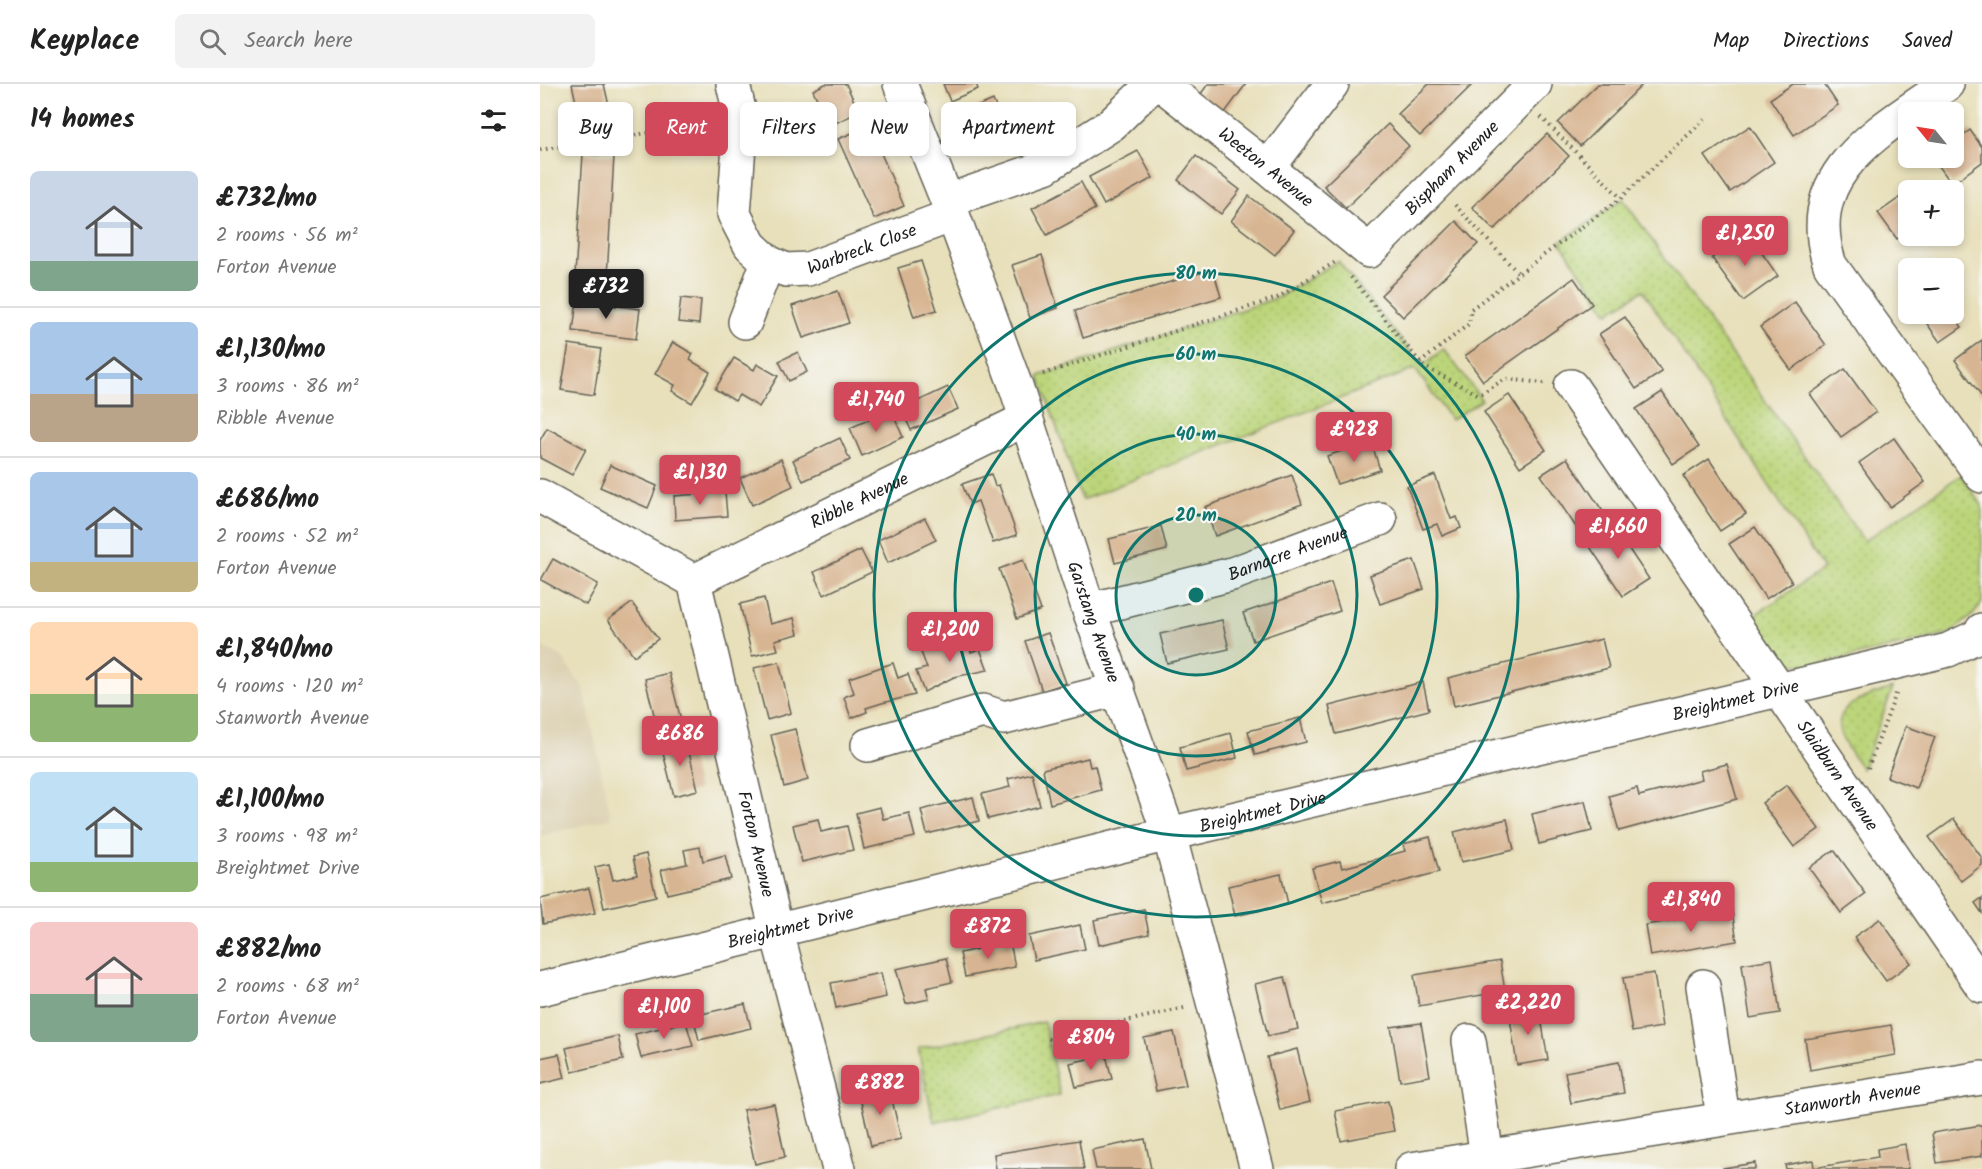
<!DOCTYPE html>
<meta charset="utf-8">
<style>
:root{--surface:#fff;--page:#f2f2f2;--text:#222;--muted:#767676;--line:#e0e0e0;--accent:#d1495b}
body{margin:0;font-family:Kalam,sans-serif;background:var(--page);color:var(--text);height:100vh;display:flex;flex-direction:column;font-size:22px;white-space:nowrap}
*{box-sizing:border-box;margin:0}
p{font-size:20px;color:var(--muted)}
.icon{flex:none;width:33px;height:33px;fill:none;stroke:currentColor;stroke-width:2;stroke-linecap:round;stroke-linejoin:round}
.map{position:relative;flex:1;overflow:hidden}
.panel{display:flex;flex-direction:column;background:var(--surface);width:540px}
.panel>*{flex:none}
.guide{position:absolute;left:18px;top:18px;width:570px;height:54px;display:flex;gap:12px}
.needle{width:39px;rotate:300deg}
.controls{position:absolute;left:1358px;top:18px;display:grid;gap:12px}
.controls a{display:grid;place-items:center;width:66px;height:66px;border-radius:9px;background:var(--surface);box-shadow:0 3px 9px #0003;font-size:30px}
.price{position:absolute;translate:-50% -51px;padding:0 14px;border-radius:6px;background:var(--accent);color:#fff;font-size:20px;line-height:39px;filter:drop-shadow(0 2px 3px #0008)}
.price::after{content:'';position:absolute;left:50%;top:36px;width:18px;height:14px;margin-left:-9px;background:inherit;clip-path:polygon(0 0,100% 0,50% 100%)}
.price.selected{background:#222;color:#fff}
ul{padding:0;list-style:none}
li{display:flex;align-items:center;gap:18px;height:150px;padding:0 30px}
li+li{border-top:2px solid var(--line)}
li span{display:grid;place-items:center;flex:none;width:168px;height:120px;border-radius:9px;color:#555}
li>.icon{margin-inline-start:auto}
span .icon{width:72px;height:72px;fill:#fffc;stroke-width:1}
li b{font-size:26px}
h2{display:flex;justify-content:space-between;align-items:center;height:72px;padding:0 30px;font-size:26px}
.pill{padding:0 21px;border-radius:9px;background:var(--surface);box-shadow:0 3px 9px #0003;font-size:21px;line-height:54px}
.pill.selected{background:var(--accent);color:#fff}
header{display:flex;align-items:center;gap:36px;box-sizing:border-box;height:84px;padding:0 30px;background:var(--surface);border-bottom:2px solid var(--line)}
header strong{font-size:28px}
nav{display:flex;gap:33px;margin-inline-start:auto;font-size:21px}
.search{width:420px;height:54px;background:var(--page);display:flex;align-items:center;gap:15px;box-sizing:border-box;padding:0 21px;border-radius:9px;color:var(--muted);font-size:22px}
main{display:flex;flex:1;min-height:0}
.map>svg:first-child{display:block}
.built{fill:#ddd2b4}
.green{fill:url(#green-dots);stroke:#6c784b;stroke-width:1.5}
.building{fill:#d8b592}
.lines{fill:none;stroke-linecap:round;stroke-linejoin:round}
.minor-casing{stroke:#636154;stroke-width:36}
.path{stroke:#636154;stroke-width:4;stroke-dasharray:1.5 4.5;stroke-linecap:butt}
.minor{stroke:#fff;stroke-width:33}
.ring{fill:none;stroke:#0f766e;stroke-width:3}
.labels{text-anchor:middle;stroke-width:4.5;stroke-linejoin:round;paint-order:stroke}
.street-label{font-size:18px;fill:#1c1c1c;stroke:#f6f6f2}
.centre{fill:#0f766e;stroke:#f6f6f2;stroke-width:3}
.ring-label{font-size:18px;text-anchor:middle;font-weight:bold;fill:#0f766e;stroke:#f6f6f2;stroke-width:4.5;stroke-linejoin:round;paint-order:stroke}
</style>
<header>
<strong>Keyplace</strong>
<div class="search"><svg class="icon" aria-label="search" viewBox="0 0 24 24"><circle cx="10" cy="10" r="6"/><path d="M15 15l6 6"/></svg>Search here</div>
<nav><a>Map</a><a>Directions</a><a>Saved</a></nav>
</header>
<main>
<section class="panel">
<h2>14 homes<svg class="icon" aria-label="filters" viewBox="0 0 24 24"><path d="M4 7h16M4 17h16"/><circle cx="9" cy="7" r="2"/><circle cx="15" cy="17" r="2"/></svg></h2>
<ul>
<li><span style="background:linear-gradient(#c9d6e8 75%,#7fa58c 0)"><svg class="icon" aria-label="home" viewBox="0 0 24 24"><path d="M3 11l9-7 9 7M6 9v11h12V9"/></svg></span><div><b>£732/mo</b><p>2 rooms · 56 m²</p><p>Forton Avenue</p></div></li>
<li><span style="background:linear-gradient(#a9c7e8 60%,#b9a48a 0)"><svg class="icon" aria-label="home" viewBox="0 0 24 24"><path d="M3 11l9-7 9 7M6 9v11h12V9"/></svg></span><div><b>£1,130/mo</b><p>3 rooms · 86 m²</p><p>Ribble Avenue</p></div></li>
<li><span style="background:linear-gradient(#a9c7e8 75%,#c2b280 0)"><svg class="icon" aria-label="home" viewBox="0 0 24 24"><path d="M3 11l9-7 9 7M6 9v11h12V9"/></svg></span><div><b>£686/mo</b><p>2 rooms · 52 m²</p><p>Forton Avenue</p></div></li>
<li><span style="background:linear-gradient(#ffd9b3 60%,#8fb573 0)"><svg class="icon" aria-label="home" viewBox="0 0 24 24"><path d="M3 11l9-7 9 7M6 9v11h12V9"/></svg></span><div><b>£1,840/mo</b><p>4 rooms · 120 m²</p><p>Stanworth Avenue</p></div></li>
<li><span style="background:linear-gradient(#bfe0f5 75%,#8fb573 0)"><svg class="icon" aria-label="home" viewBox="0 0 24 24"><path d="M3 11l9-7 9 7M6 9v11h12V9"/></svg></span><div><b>£1,100/mo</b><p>3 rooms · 98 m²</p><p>Breightmet Drive</p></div></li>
<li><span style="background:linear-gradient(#f6c9c9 60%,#7fa58c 0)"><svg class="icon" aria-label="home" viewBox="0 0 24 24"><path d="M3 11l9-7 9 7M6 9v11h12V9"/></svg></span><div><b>£882/mo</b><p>2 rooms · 68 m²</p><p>Forton Avenue</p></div></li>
</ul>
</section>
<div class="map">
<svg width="1442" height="1085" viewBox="0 0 1442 1085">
<defs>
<pattern id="green-dots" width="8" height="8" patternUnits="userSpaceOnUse" patternTransform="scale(1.5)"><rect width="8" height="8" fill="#bcd57a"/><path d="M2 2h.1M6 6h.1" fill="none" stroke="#a1b669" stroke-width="1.8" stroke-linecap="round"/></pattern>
</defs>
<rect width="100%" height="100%" fill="#f6f6f2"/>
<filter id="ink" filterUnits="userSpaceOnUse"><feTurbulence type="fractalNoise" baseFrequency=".0167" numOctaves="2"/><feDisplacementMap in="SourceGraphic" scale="12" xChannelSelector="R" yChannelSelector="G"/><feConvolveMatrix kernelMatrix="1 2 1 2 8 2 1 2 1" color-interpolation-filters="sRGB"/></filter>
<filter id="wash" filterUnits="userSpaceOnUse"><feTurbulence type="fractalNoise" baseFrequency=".008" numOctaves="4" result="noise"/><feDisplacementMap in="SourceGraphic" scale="24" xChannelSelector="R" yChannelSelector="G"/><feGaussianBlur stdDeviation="1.35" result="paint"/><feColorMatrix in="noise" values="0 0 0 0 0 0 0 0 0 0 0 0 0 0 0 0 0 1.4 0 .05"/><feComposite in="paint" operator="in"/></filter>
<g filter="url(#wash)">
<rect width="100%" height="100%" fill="#e8e0bb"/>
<polygon class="built" points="0,561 21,572 44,605 71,734 0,752"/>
<g class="green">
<polygon points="1083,115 1324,457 1421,391 1442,421 1442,519 1433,531 1409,550 1266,583 1242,576 1209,535 1283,485 1103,206 1068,229 1020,158"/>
<polygon points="798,177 882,282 904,265 942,316 911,336 875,285 542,416 499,292 737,214"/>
<path d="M 1353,604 L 1322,685 C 1315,674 1303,660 1300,648 C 1293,618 1333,611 1353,604 Z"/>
<polygon points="504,938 520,1011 394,1038 378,965"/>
</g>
<g id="blocks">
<g class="building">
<polygon points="32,0 64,0 74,44 43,51"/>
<polygon points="285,0 306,0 319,28 289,42 273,6"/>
<polygon points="403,0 436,0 438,5 410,17"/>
<polygon points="668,0 706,0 684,30 660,11"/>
<polygon points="889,0 933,0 880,52 858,30"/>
<polygon points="1058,0 1103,0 1040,62 1018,39"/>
<polygon points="1253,0 1284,0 1298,21 1254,51 1230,15"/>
<polygon points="453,16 469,55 441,67 425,28"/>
<polygon points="848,40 869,62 806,124 784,102"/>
<polygon points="329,42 364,122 334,135 298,55"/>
<polygon points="1210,42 1234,78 1190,108 1165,72"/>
<polygon points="1430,46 1442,63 1442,78 1412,100 1393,74 1413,74 1413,59"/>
<polygon points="1007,50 1029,72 954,146 932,123"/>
<polygon points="598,67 613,94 564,121 549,93"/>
<polygon points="43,70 74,72 67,193 35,191"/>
<polygon points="656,72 700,106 681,130 638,96"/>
<polygon points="541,98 555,125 507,151 492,124"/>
<polygon points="1368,108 1368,148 1357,155 1338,129"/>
<polygon points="709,112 754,146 735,171 691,137"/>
<polygon points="916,137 938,160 863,233 841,211"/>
<polygon points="1207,148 1238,192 1203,217 1172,174"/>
<polygon points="502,171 518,224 490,234 472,181"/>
<polygon points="381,177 397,226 374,233 358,184"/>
<polygon points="673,185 681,213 543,254 535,227"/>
<polygon points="1034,194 1052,220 943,297 925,272"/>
<polygon points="298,207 309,239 263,254 252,222"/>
<polygon points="141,214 161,216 159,240 138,238"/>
<polygon points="37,217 100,225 96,255 33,247"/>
<polygon points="1255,218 1286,261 1251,286 1220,243"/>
<polygon points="1413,218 1420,229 1415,233 1422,243 1400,258 1380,230 1413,230"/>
<polygon points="1085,233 1122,288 1096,305 1059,250"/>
<polygon points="1442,256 1442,313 1415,276"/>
<polygon points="133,258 153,270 150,276 170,288 152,319 132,307 135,301 115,290"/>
<polygon points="29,260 61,265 54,311 21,306"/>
<polygon points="258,268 267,288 249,297 239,277"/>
<polygon points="194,274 214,286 217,280 238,292 219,323 199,311 195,317 175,305"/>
<polygon points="1305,285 1336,328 1301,353 1270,310"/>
<polygon points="408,303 418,325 371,346 361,325"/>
<polygon points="1122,308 1159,363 1133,380 1096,325"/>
<polygon points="969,311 1006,366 980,383 944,328"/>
<polygon points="351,326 363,353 322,372 310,344"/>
<polygon points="7,344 46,365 32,391 0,374 0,356"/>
<polygon points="300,354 310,376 263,397 253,376"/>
<polygon points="1354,354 1385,398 1350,423 1319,379"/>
<polygon points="831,357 840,386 797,400 787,372"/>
<polygon points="1027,374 1064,429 1038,446 1001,391"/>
<polygon points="241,375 253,402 212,421 200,394"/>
<polygon points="1169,375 1206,430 1180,447 1143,392"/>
<polygon points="70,381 117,402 108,424 60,403"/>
<polygon points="451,390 455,402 459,401 477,451 453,459 438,417 430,420 422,400"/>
<polygon points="752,391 762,420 675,452 665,423"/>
<polygon points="895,391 911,435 917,433 921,444 902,452 897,440 883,445 867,402"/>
<polygon points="185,408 187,432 135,436 134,412"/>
<polygon points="385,434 396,456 348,479 338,456"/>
<polygon points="1072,440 1109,495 1083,512 1046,457"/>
<polygon points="621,442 627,466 575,479 569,455"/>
<polygon points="1215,443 1252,498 1226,515 1189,460"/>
<polygon points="321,466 332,488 284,511 274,488"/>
<polygon points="13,475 58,500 46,521 1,496"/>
<polygon points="483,476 501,526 477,535 459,485"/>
<polygon points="874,476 884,505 840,520 830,491"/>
<polygon points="791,499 800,527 713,557 703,529"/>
<polygon points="224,514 230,540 254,534 258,550 235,556 238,566 212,572 200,520"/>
<polygon points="92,519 118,555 94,572 68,536"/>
<polygon points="682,536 689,565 627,579 620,550"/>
<polygon points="508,549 526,599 502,607 485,557"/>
<polygon points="425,553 431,568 440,565 448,586 414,593 384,608 376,587 387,584 381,568"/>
<polygon points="1062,555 1069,584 914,622 908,594"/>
<polygon points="239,578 251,629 227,636 214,584"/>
<polygon points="353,579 358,594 368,590 375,611 342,619 326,624 327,628 311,634 304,613 314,609 309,594"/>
<polygon points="129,589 142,640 118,646 105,595"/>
<polygon points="883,598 889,626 796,650 789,622"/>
<polygon points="760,634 766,658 715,671 708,647"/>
<polygon points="1366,642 1395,653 1376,704 1347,693"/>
<polygon points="255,645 268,696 244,703 231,651"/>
<polygon points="691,649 697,674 646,687 640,663"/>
<polygon points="146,655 158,706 134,712 121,661"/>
<polygon points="548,674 550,683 555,682 561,706 510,720 503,685"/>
<polygon points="1187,680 1197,715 1079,747 1069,712 1097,704 1099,712 1130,704 1162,695 1160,687"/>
<polygon points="492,689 500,722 448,735 442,710 470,703 468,695"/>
<polygon points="1247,701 1279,745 1254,763 1222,719"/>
<polygon points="433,713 439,737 387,750 381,726"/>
<polygon points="1045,717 1052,747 999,760 992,730"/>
<polygon points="340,723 343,735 369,729 375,753 324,765 316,729"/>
<polygon points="278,735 281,748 307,742 313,766 262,778 253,741"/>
<polygon points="967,735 974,766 921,778 914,748"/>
<polygon points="1414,735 1442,774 1442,781 1421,797 1389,753"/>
<polygon points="890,753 899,788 782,819 772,784 800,777 802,784 833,776 865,767 863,760"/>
<polygon points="160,763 163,777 185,771 191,795 127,810 121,786 147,780 144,766"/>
<polygon points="1294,766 1326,810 1301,829 1269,784"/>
<polygon points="106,770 116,812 64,824 55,783 69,780 73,796 97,791 93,773"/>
<polygon points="741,790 748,820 695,832 688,802"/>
<polygon points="49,804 55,829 3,840 0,815"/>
<polygon points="1442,814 1442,829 1435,819"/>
<polygon points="604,825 609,850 559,861 554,836"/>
<polygon points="1192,827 1197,857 1110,872 1105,841"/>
<polygon points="1340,835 1371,879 1346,897 1314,853"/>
<polygon points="540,841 545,865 494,876 489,852"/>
<polygon points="470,858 475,883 425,893 420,869"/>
<polygon points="406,874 412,898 386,904 389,915 366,920 356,885"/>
<polygon points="1232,875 1240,929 1210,934 1202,880"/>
<polygon points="960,877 965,907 879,922 874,891"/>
<polygon points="341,889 346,913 296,924 291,899"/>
<polygon points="1114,889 1122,943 1092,948 1083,894"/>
<polygon points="745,893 758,945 728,952 715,900"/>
<polygon points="205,920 211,944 159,956 153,932"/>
<polygon points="999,922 1008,976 977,981 969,927"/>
<polygon points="146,938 153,962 101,974 95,950"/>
<polygon points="881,939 890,992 860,997 851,943"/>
<polygon points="1351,941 1356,971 1270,986 1265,955"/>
<polygon points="634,948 646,1001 616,1007 604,954"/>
<polygon points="78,952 83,976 32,988 26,964"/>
<polygon points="757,965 770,1018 740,1026 727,973"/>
<polygon points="19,970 25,994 0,1000 0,974"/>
<polygon points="566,971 572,995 536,1003 530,979"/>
<polygon points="1079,978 1084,1009 1031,1019 1025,988"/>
<polygon points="349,1002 361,1055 331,1062 319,1009"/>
<polygon points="848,1017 854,1047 801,1057 795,1027"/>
<polygon points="234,1020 245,1073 215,1080 203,1026"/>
<polygon points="1442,1041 1442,1072 1397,1079 1392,1049"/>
<polygon points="605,1055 611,1085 556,1085 552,1066"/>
<polygon points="539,1056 544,1085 456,1085 454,1070"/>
<polygon points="1365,1060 1369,1085 1246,1085 1245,1081 1273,1076 1274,1084 1338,1073 1337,1065"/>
<polygon points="1215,1079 1215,1085 1183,1085 1183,1084"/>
</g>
</g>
</g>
<g filter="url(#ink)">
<use href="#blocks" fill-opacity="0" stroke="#636154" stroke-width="1.5"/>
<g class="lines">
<g class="minor-casing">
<g id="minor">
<path id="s1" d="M 193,0 L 201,34 L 194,130 L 210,161 L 228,178 L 246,186 L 268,185 L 413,131"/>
<path id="s2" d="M 360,0 L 413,131 L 475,300 L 549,526 L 629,750 L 717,1085"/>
<path id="s3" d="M 621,0 L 728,84 L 829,167 L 995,0"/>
<path d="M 1407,0 C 1343,46 1258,87 1290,181 L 1442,392"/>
<polyline points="728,84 792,0"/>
<polyline points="407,117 505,83 572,40 613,0"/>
<polyline points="205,238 228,178"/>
<path id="s4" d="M 1031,302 L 1442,902"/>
<path id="s5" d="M 0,412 L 154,497 L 237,848 L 299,1085"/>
<path id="s6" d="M 154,497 L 486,335"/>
<path id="s7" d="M 549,526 L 692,490 L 840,435"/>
<polyline points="328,661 443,627 464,634 578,605"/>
<polyline points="1163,902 1183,1033"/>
<path id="s8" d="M 0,905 L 629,750 L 1408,566 L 1438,552 L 1442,546"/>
<polyline points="929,957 947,1072"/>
<path id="s9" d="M 871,1085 L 1442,994"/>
</g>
</g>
<g class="path">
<polyline points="1001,33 1081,114"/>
<polyline points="0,66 171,39"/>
<polyline points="915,121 978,189"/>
<polyline points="811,193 883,282 939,311 965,295 1004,299"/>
<polyline points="880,279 929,240 931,225 1081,114 1166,34"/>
<polyline points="503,290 737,214 797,177"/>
<polyline points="1328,684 1357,607"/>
<polyline points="508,955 644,924"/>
</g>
<use href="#minor" class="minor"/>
</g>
</g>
<circle cx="656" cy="511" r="80" fill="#0f766e" fill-opacity=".12"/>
<g class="ring">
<circle cx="656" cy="511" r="80"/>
<circle cx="656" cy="511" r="161"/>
<circle cx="656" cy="511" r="241"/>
<circle cx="656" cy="511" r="322"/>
</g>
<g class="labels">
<g class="street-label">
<text dy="6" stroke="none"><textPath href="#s3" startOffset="134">Weeton Avenue</textPath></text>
<text dy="6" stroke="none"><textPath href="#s3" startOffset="384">Bispham Avenue</textPath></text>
<text dy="6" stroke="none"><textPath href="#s1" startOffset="290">Warbreck Close</textPath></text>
<text dy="6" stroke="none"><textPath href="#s6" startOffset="184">Ribble Avenue</textPath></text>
<text dy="6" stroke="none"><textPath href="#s7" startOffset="207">Barnacre Avenue</textPath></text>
<text dy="6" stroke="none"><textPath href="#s2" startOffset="572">Garstang Avenue</textPath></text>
<text dy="6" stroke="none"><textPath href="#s8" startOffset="1230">Breightmet Drive</textPath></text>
<text dy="6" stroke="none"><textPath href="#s4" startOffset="472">Slaidburn Avenue</textPath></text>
<text dy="6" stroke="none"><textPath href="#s8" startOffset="744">Breightmet Drive</textPath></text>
<text dy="6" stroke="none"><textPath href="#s5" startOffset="446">Forton Avenue</textPath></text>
<text dy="6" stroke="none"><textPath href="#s8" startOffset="258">Breightmet Drive</textPath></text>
<text dy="6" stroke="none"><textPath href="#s9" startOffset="447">Stanworth Avenue</textPath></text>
</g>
</g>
<circle cx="656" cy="511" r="9" class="centre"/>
<g class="ring-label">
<text x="656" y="195">80 m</text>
<text x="656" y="276">60 m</text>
<text x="656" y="356">40 m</text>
<text x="656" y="437">20 m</text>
</g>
</svg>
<div class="controls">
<a><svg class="needle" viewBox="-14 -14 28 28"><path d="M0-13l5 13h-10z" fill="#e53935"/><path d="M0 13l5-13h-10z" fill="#767676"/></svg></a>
<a>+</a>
<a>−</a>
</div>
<b class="price" style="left:1205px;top:183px">£1,250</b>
<b class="price selected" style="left:66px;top:236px">£732</b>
<b class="price" style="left:336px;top:349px">£1,740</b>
<b class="price" style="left:814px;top:379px">£928</b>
<b class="price" style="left:160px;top:422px">£1,130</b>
<b class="price" style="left:1078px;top:476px">£1,660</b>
<b class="price" style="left:410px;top:579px">£1,200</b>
<b class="price" style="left:140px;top:683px">£686</b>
<b class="price" style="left:1151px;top:849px">£1,840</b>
<b class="price" style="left:448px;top:876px">£872</b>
<b class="price" style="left:988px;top:952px">£2,220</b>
<b class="price" style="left:124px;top:956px">£1,100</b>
<b class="price" style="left:551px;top:987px">£804</b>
<b class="price" style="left:340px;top:1032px">£882</b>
<div class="guide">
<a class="pill">Buy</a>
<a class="pill selected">Rent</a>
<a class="pill">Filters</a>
<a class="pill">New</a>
<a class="pill">Apartment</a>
</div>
</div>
</main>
